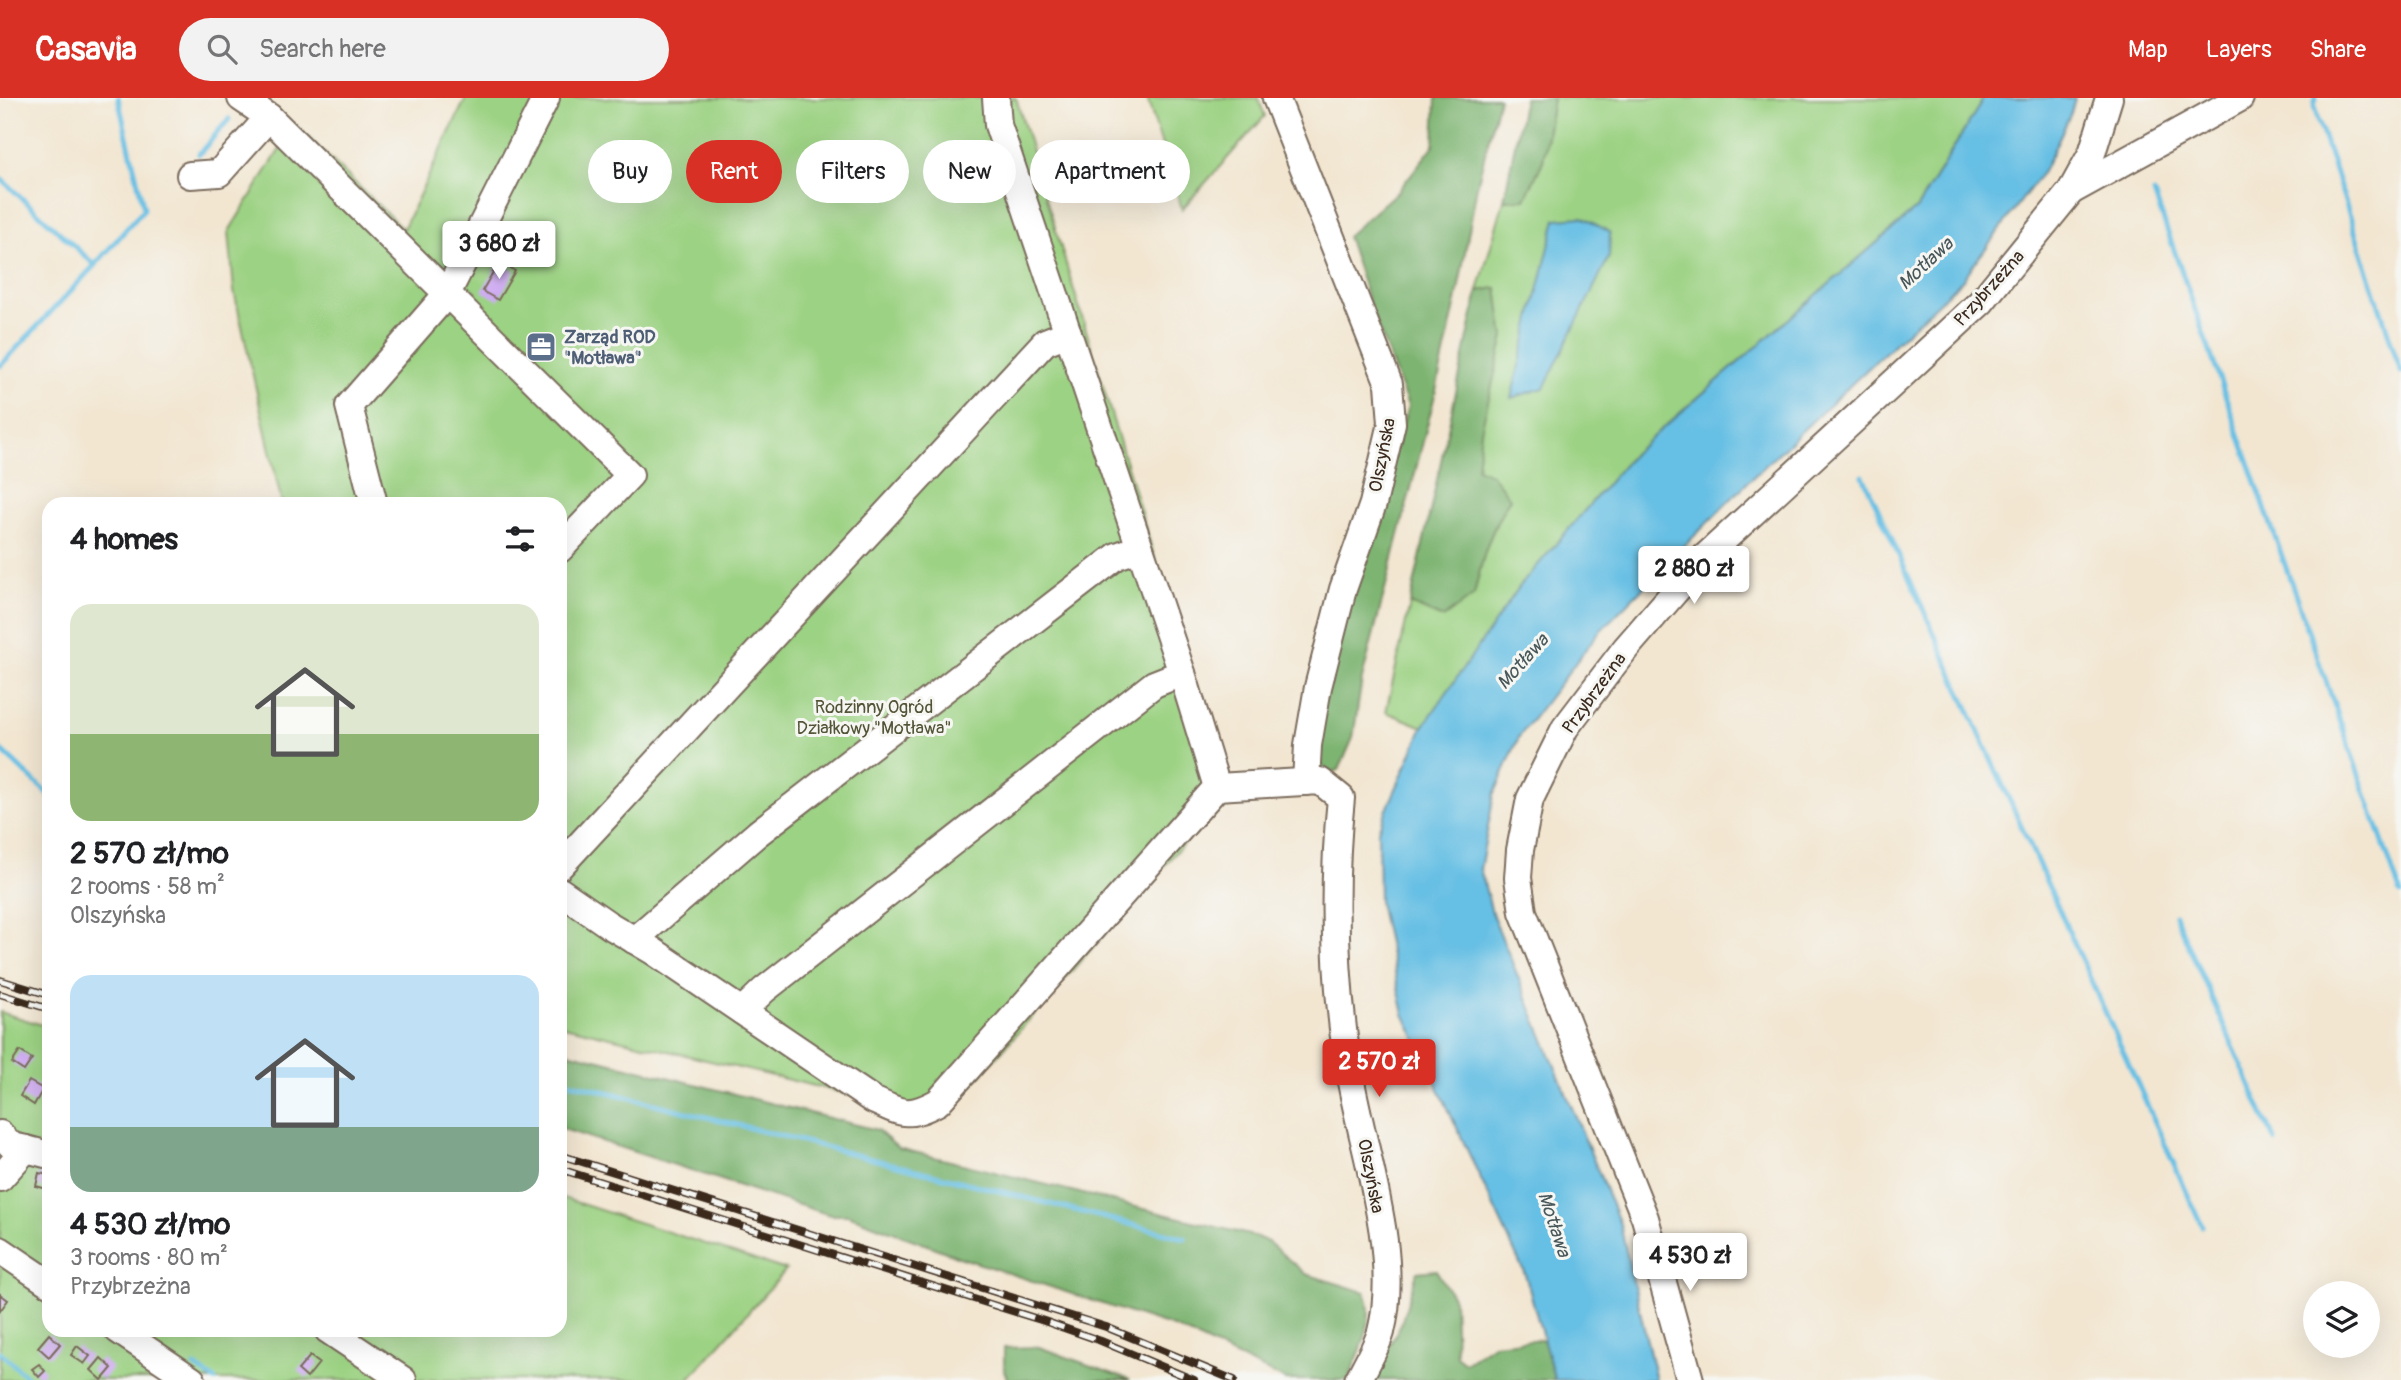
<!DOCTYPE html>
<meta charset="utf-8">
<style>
:root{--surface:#fff;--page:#f2f2f2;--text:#202124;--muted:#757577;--accent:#d93025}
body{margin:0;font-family:Pangolin,sans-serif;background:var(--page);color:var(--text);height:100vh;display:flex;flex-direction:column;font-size:26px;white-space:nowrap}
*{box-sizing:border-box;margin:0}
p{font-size:23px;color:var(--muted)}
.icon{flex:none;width:38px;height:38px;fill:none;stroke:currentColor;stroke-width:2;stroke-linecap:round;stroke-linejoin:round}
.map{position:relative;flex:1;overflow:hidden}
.sheet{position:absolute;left:42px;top:399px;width:525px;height:840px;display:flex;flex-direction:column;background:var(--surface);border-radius:21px;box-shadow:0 7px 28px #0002}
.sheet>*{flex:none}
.top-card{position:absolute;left:588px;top:42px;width:665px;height:63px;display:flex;gap:14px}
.tools{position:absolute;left:2303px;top:1183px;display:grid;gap:14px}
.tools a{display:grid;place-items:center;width:77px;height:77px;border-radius:50%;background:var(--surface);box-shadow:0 7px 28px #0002;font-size:35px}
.price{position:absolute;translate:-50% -60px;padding:0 16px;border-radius:7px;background:#fff;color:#222;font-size:23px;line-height:46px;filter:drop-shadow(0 2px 4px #0008)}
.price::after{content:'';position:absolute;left:50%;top:42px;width:21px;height:16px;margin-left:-10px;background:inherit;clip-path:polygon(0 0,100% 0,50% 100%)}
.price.on{background:var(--accent);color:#fff}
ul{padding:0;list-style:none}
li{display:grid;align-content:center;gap:14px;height:371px;padding:0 28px}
li span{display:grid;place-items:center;height:217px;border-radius:21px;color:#555}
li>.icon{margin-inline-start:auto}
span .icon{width:126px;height:126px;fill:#fffc;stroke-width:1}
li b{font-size:30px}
h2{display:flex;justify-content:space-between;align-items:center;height:84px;padding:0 28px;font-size:30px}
.tag{padding:0 24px;border-radius:32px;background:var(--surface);box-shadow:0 7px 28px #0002;font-size:24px;line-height:63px}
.tag.on{background:var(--accent);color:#fff}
header{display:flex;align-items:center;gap:42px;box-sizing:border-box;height:98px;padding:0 35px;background:var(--accent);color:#fff}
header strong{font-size:33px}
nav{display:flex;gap:38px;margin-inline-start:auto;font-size:24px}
.search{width:490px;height:63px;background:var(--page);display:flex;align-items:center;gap:18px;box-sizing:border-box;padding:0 24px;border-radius:38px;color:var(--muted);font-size:26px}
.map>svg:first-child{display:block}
.green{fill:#9cd283;stroke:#6c7e50;stroke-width:2}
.forest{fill:#7db471;stroke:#5c6f48;stroke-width:2}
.water{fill:#66bfe4;stroke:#507481;stroke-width:2}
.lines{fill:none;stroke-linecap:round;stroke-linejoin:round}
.stream{stroke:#66bfe4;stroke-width:5}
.building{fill:#cfabf2}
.minor-casing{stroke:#7b6c5d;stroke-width:30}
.minor{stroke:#fff;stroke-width:26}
.rail-casing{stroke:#3b2a1e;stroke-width:8}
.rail{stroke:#f6f6f2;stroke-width:5;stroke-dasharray:16;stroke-linecap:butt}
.labels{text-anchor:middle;stroke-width:6;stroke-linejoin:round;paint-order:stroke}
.street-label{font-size:18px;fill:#3b2a1e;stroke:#f6f6f2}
.service-label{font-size:18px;font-weight:bold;fill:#4e5e75;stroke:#f6f6f2;text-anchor:start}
.park-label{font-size:18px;fill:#535437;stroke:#f6f6f2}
.water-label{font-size:19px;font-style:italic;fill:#485759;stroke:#f6f6f2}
</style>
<header>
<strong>Casavia</strong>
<div class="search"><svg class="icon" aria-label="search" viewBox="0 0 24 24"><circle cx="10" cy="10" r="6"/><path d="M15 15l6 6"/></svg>Search here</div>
<nav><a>Map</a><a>Layers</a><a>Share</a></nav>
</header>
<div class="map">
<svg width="2401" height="1282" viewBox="0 0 2401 1282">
<rect width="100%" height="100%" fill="#f6f6f2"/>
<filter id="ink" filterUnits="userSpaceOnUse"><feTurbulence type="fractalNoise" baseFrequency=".0143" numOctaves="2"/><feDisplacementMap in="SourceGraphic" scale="14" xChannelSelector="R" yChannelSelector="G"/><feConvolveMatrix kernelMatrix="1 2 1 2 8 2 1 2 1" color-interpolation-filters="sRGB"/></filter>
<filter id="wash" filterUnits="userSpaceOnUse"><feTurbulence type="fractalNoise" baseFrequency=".00686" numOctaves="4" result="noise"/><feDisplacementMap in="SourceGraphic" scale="28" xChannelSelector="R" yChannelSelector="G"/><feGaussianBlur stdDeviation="1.57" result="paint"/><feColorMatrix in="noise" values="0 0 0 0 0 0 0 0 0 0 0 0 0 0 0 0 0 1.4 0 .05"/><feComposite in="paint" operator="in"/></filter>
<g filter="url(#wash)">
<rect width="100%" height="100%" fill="#f2e6d1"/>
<g class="green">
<polygon points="466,0 1016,0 1226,697 942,1021 873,1002 560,927 560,406 282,406 234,193 229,133 295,27 403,131"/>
<polygon points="1147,0 1258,0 1265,18 1182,111"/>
<path d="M 1553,0 L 1984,0 L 1917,110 L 1634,355 L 1520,488 L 1423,629 L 1386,614 L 1410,506 L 1443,520 L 1474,497 C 1483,458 1489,435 1510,400 L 1477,370 L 1497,190 L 1478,193 L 1504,102 L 1525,101 L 1543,63 Z"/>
<polygon points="0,914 49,929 49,1232 560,1232 560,1099 786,1172 688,1282 0,1282"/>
</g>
<g class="forest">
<polygon points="1436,0 1499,0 1477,88 1457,199 1435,297 1362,581 1353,640 1339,672 1330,675 1314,661 1331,568 1408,308 1372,213 1347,138 1398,93 1434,47"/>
<polygon points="1524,0 1553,0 1543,63 1525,101 1504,102"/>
<path d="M 1497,190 L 1504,239 L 1481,333 L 1477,370 L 1491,376 L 1510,400 C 1489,435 1483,457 1474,497 L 1443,520 L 1410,506 L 1478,193 Z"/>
<path d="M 560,952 L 877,1032 L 898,1050 L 1257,1139 L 1268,1144 L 1306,1176 L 1365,1194 C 1377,1223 1359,1255 1348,1282 L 1286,1282 L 1176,1230 L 959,1159 L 848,1117 L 830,1117 L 560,1030 Z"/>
<polygon points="1436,1172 1454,1201 1456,1258 1465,1265 1493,1246 1543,1241 1554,1280 1553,1282 1370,1282 1401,1226 1417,1174"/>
<polygon points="1039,1249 1130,1282 1008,1282 1004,1273 1004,1250"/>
</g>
<g class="water">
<polygon points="1984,0 2075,0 2071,15 2044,72 1963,181 1752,380 1599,534 1519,639 1494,697 1480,771 1493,818 1620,1126 1656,1282 1555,1282 1525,1176 1404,916 1379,805 1378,732 1423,629 1520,488 1634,355 1917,110"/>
<polygon points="1582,119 1610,134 1609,159 1544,290 1511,300 1556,121"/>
</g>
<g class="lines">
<g class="stream">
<polyline points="2316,0 2314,9 2401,274"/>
<polyline points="199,56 229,21"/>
<polyline points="0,80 95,167"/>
<polyline points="2154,95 2401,796"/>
<polyline points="0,268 95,167 144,111 118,0"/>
<polyline points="1863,378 2202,1128"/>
<polyline points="0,651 49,697"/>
<polyline points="2175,817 2275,1043"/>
<polyline points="560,982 1185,1140"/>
<polyline points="0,1254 30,1282"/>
<polyline points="195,1269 215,1282"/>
</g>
</g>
<g id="blocks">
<g class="building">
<polygon points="499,164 515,173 498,202 482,193"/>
<polygon points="20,953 32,961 24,973 12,965"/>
<polygon points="29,983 43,991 34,1007 20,998"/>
<polygon points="39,1075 49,1077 47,1091 36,1088"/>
<polygon points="0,1196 8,1202 0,1213"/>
<polygon points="49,1236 60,1246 49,1259 38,1249"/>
<polygon points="77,1248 90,1258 84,1266 71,1257"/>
<polygon points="310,1258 319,1265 307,1280 298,1272"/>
<polygon points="101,1260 112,1270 102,1282 91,1272"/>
<polygon points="39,1266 45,1273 39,1279 32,1271"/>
</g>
</g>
</g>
<g filter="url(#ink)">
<use href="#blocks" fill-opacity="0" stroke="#7b6c5d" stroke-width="2"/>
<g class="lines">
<g class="minor-casing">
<g id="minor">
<polyline points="241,0 269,19"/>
<polyline points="996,0 998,27 1182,575 1217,689"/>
<polyline points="1276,0 1389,286 1392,325 1373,406 1343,491 1318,589 1308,647 1306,684"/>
<polyline points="190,77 219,75 269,19 630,377 560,451"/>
<polyline points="2071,93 2240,0"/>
<polyline points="374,406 349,308 447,196 546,0"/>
<polyline points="560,768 1045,244 1068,235"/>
<path d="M 560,793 L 609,827 L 653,853 L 873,1002 C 903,1016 908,1020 938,1004 L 1217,689 L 1320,683 L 1341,700 C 1332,788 1334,874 1347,961 C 1359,1044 1402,1151 1381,1234 C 1376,1250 1366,1267 1358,1282"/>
<polyline points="634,842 758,735 1117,458 1131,453 1141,454"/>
<polyline points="742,913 764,892 1154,586 1182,575"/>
<polyline points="0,1036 12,1048 26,1051"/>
<polyline points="0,1080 26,1051 49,1057"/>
<polyline points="0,1152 49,1185"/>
<polyline points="118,1232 192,1282"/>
<polyline points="328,1232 403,1282"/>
<polyline points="1690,1282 1645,1120 1523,814 1518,780 1520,752 1530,701 1565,630 1626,550 1705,459 1981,204 2071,93 2092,55 2109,0"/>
</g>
</g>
<use href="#minor" class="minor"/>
<g class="rail-casing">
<g id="rail">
<polyline points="0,882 49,897"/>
<polyline points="0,896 49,911"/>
<polyline points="560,1057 1106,1229 1234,1282"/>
<polyline points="560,1071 1044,1223 1101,1243 1194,1282"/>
</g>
</g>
<use href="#rail" class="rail"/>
</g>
</g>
<defs>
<g id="office-square" transform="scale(1.575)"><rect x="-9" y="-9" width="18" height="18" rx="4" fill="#5c6f8a" stroke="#f6f6f2"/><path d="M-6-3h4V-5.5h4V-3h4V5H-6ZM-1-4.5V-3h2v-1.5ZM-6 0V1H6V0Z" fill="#fff"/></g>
</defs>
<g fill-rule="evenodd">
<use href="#office-square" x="541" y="249"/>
</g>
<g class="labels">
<g class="street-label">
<text transform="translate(1989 190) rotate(-48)" y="6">Przybrzeżna</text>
<text transform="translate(1382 357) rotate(-79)" y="6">Olszyńska</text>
<text transform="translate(1594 595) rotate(-54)" y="6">Przybrzeżna</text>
<text transform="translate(1371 1078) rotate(79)" y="6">Olszyńska</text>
</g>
<g class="service-label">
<text x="564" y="245">Zarząd ROD<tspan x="564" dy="21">"Motława"</tspan></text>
</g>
<g class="park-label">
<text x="874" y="615">Rodzinny Ogród<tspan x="874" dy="21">Działkowy "Motława"</tspan></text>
</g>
<g class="water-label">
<text transform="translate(1925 165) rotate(-43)" y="7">Motława</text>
<text transform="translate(1522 563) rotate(-48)" y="7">Motława</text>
<text transform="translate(1555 1126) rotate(72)" y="7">Motława</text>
</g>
</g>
</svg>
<div class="tools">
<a><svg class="icon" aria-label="layers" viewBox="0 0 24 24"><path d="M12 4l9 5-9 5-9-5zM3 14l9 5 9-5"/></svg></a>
</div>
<b class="price" style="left:499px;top:183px">3 680 zł</b>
<b class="price" style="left:1694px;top:508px">2 880 zł</b>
<b class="price on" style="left:1379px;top:1001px">2 570 zł</b>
<b class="price" style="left:1690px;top:1195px">4 530 zł</b>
<div class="top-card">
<a class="tag">Buy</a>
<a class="tag on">Rent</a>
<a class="tag">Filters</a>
<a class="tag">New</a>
<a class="tag">Apartment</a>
</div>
<section class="sheet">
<h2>4 homes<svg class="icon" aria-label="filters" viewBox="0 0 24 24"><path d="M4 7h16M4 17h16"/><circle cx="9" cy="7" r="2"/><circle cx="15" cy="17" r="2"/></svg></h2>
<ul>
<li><span style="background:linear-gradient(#dfe7d0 60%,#8fb573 0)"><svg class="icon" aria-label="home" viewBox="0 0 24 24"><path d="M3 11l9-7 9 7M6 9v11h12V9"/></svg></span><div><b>2 570 zł/mo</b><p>2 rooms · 58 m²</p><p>Olszyńska</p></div></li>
<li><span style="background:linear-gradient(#bfe0f5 70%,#7fa58c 0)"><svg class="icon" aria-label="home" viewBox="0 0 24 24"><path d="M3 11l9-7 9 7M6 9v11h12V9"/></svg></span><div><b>4 530 zł/mo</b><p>3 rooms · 80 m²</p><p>Przybrzeżna</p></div></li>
</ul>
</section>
</div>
